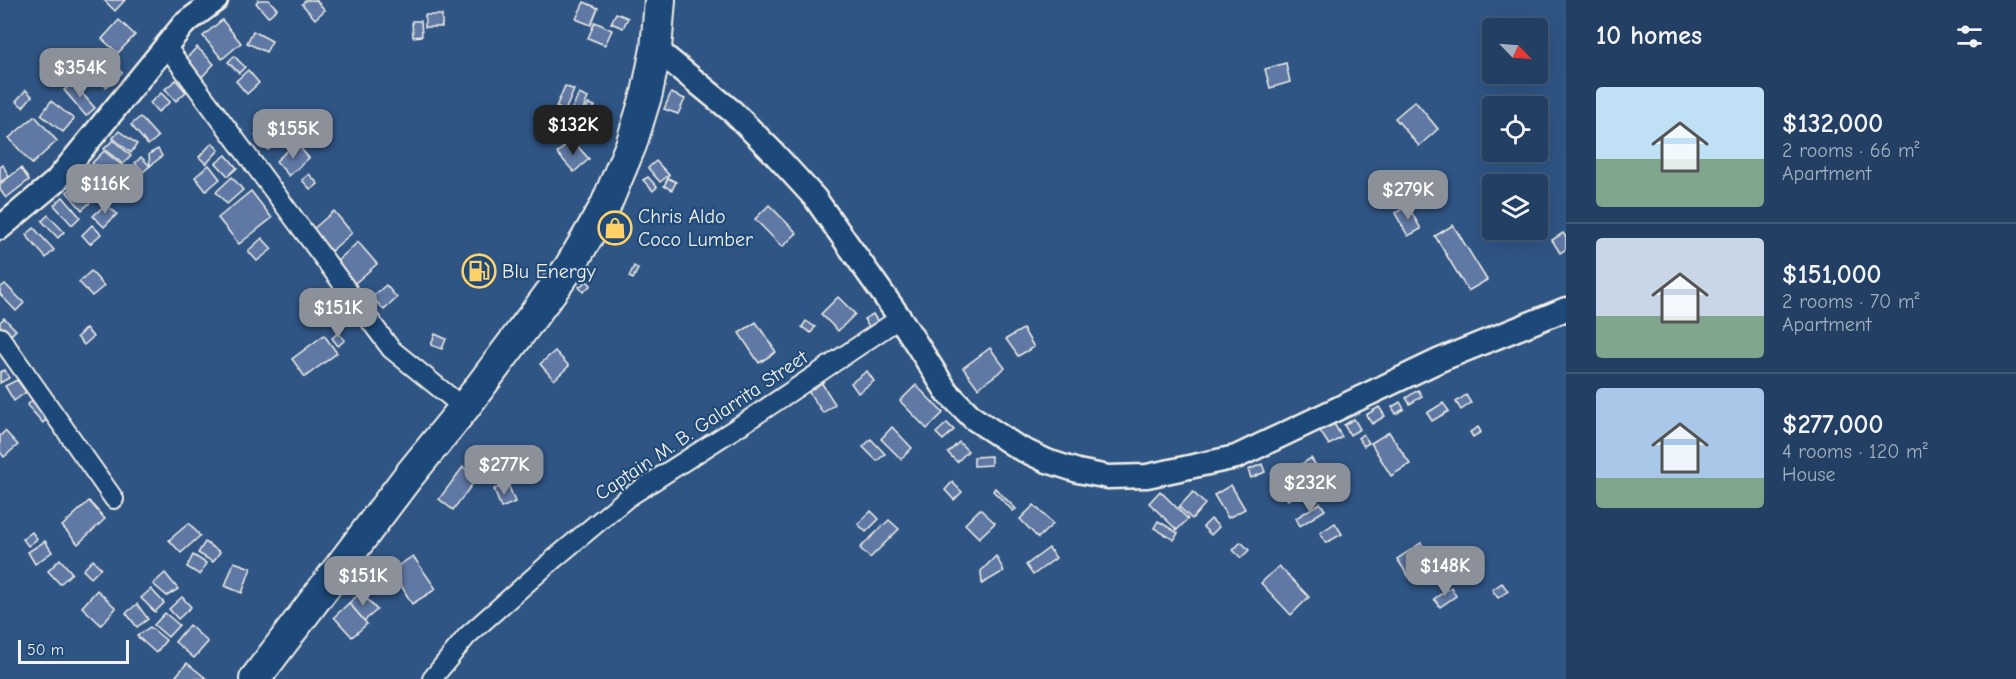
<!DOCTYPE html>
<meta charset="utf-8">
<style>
:root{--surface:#234064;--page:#2f4b6d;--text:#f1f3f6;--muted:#a3afbf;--line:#405978;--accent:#8c9099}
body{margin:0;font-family:"Comic Neue",sans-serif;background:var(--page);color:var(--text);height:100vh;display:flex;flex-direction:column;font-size:22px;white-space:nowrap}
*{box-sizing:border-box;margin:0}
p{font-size:20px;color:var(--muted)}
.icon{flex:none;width:33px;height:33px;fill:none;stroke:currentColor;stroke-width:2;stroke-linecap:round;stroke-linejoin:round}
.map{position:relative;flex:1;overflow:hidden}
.side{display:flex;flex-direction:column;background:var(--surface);width:450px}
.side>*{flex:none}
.needle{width:39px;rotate:115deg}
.fabs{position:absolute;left:1482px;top:18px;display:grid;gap:12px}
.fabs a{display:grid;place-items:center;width:66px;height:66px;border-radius:6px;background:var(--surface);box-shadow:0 6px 24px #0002,0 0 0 2px var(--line);font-size:30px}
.scale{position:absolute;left:18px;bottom:15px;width:111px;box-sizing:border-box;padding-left:6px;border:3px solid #f4f1e8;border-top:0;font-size:16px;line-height:21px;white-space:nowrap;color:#f4f1e8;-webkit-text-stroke:4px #1f4a7a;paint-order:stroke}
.price{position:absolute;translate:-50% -51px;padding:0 14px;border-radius:12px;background:var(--accent);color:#fff;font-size:20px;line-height:39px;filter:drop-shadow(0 2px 3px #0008)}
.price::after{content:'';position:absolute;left:50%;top:36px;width:18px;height:14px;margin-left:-9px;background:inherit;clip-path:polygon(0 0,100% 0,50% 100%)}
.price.active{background:#222;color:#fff}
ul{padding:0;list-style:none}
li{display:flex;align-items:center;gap:18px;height:150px;padding:0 30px}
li+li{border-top:2px solid var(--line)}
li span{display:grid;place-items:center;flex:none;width:168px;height:120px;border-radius:6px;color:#555}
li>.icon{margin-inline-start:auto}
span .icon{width:72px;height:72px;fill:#fffc;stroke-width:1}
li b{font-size:26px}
h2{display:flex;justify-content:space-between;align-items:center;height:72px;padding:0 30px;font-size:26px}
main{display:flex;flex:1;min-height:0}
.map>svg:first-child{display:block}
.building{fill:#5e78a4;stroke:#f4f1e8;stroke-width:1.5}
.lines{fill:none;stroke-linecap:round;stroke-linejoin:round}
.minor-casing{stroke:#f4f1e8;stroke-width:22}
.tertiary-casing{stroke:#f4f1e8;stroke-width:27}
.trunk-casing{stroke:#f4f1e8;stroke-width:34}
.minor{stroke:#1f4a7a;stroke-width:18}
.tertiary{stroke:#1f4a7a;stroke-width:22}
.trunk{stroke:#1f4a7a;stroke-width:30}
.labels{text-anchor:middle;stroke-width:4.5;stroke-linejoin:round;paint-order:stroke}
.poi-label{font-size:20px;fill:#f4f1e8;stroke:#1f4a7a;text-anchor:start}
.street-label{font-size:20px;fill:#f4f1e8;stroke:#1f4a7a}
</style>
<main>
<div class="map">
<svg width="1566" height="679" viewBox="0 0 1566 679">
<rect width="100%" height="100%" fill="#2f5585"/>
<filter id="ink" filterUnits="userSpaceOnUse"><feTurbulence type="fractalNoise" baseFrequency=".0167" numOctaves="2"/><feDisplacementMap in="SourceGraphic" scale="12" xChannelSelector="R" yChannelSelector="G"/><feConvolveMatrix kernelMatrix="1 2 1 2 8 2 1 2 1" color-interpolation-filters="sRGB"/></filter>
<g filter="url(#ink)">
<g class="building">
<polygon points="104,0 125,0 115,11"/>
<polygon points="258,0 269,0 277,9 268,17 256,3"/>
<polygon points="306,0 316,0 325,10 315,19 302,4"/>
<polygon points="584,2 598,8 591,25 576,19"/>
<polygon points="616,13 628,18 623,28 611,23"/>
<rect x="425" y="15" width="17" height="12"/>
<polygon points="119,20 135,35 118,53 102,39"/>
<polygon points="222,20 241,43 222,59 203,36"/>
<polygon points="412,21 421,21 422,36 413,37"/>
<polygon points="595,22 612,30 605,45 588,38"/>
<polygon points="253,31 272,41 266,52 247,43"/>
<polygon points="197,47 214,64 199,80 182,63"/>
<polygon points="100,49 122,73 106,87 85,63"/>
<polygon points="234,56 245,67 239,73 228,62"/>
<polygon points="1286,63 1290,82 1270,88 1265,69"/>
<polygon points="248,70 259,83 247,94 236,81"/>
<polygon points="176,80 186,92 176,101 165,89"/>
<polygon points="73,83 95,108 86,116 64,90"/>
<polygon points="565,86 574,90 565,111 556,107"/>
<polygon points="26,90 32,96 23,107 16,101"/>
<polygon points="161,93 170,102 158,112 150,103"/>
<polygon points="671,93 685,99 678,114 664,109"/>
<polygon points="579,94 588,98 577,122 568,117"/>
<polygon points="51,101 74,119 63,132 41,115"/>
<polygon points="1415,101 1438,129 1419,146 1395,118"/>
<polygon points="588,104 595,106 585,127 580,124"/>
<polygon points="35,116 57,141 32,164 9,138"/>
<polygon points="140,117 158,137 148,145 131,125"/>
<polygon points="272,120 286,135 268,150 255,135"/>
<polygon points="119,131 137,144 131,153 113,138"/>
<polygon points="113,140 131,156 123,164 104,149"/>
<polygon points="572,140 589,159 574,172 557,153"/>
<polygon points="212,143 219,150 206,164 199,157"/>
<polygon points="296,143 309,158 289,176 276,161"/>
<polygon points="158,149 162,156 150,166 149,154"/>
<polygon points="104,151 124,167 111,179 92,163"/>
<polygon points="226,155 237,168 228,176 216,163"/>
<polygon points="141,157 150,166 143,172 135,163"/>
<polygon points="656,161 669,175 660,182 648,168"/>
<polygon points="3,165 9,177 0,182 0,167"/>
<polygon points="209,165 220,179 206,191 195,177"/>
<polygon points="21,168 29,180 6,198 0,190 0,184"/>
<polygon points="96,168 111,186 98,197 82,180"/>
<polygon points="309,174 318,184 311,190 302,180"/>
<polygon points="232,177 243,190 227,204 216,192"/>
<polygon points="648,177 657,187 653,191 643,180"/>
<polygon points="668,178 676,182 672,190 664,186"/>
<polygon points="77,183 92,201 82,210 67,192"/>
<polygon points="126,183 134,191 129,196 121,188"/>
<polygon points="251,191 272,218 239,244 218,218"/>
<polygon points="63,197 80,217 72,225 54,205"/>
<polygon points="106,204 117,214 104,227 93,216"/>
<polygon points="769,205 797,233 782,247 755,219"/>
<polygon points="1408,206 1421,229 1408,236 1395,213"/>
<polygon points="334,211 352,233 330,252 312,230"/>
<polygon points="48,215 64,232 58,238 42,221"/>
<polygon points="92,225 101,234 90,244 82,235"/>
<polygon points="1453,225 1487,280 1468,291 1435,236"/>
<polygon points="34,228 54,250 46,258 26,235"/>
<polygon points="1563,233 1566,237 1566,249 1560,253 1552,240"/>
<polygon points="262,238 272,249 257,261 248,251"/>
<polygon points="358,242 377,264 354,284 335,263"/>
<polygon points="634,266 638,269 633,279 629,277"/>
<polygon points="91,271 104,286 92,296 79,282"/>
<polygon points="587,281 591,285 583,292 579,287"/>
<polygon points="5,284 24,303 16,311 0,294 0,288"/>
<polygon points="386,285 397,298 384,310 372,297"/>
<polygon points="838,297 855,314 838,331 821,314"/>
<polygon points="873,314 882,329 873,334 864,319"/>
<polygon points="4,318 16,330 10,336 0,326 0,322"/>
<polygon points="806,321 815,327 811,333 802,327"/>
<polygon points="756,322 776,352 759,363 739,333"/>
<polygon points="86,328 93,337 84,345 77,337"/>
<polygon points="1023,329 1034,347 1018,356 1006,339"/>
<polygon points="338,333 345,340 338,346 332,338"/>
<polygon points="435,334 446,339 442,349 431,345"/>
<polygon points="324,335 337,353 305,377 292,359"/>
<polygon points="990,348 1005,368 978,388 963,368"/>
<polygon points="555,351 569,366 554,380 540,364"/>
<polygon points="5,370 9,378 0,383 0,372"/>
<polygon points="867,371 874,381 858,393 851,383"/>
<polygon points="17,380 26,392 14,401 5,386"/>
<polygon points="821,382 835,404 823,413 808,391"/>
<polygon points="916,385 943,413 927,429 900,401"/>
<polygon points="1418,390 1422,396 1410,404 1406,398"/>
<polygon points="1466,395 1471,403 1461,410 1456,402"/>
<polygon points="34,399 49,417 43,423 27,405"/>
<polygon points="1400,402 1404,409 1396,414 1392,407"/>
<polygon points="1443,403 1449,411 1432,421 1427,413"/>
<polygon points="1379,407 1385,416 1372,424 1366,415"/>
<polygon points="1354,419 1360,429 1350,435 1344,425"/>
<polygon points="1333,422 1342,437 1329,445 1320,431"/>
<polygon points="947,423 954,430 943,440 936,433"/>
<polygon points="892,427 912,448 901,459 881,439"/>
<polygon points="1478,427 1481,432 1473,437 1470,432"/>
<polygon points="5,431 18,445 4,457 0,452 0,436"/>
<polygon points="1389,432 1410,464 1391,476 1371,443"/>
<polygon points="1363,434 1369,443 1364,446 1358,438"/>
<polygon points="871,439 885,454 877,461 863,447"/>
<polygon points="959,442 968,451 957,462 948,453"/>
<polygon points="494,451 504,463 496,474 487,463"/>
<polygon points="991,456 991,465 974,466 974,457"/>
<polygon points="1311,458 1317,467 1300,477 1295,468"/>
<polygon points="1262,464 1265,472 1251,478 1248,470"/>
<polygon points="1335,466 1343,479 1333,486 1324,473"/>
<polygon points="463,467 477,478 453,510 439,499"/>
<polygon points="1285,472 1298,493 1288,500 1274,479"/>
<polygon points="952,482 962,492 954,500 945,490"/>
<polygon points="508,484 515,502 501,508 494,489"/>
<polygon points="1231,485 1245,509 1228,518 1214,495"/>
<polygon points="995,488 1016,509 1013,511 993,491"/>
<polygon points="1160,491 1188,519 1177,530 1149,503"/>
<polygon points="1193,492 1205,504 1192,519 1179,507"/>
<polygon points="89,501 105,519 78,544 62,526"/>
<polygon points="1320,503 1325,510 1300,526 1296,518"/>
<polygon points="1034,505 1053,524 1038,538 1020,519"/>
<polygon points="980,509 995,523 979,538 965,524"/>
<polygon points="871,511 879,519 866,532 858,524"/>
<polygon points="1211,519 1219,527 1211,535 1203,527"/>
<polygon points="889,520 899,529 870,558 860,548"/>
<polygon points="1158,521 1178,533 1174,540 1154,528"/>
<polygon points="189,523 200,536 181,553 169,540"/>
<polygon points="1335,523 1342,534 1326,543 1320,533"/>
<polygon points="32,532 37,539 28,546 23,539"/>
<polygon points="45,541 52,552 35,564 28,552"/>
<polygon points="205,542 220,552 213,562 198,553"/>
<polygon points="1241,542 1249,550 1241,558 1233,550"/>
<polygon points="1421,543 1433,560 1409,577 1397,559"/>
<polygon points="1049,548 1056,558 1033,575 1026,565"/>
<polygon points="193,555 206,563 200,575 187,567"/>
<polygon points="413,556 436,589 412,604 392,570"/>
<polygon points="996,556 1004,571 982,584 981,571"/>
<polygon points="60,559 72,573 60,584 48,571"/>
<polygon points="93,560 101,568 91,578 83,570"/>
<polygon points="234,562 251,568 242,593 225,586"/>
<polygon points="1279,566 1309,597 1291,615 1261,583"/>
<polygon points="165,573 178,589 167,596 153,584"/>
<polygon points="1502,583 1508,591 1498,598 1492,590"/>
<polygon points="1451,587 1456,596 1440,607 1434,599"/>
<polygon points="151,589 164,603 155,612 141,598"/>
<polygon points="97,590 116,608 101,625 82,607"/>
<polygon points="361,592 377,610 364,621 349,603"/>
<polygon points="182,597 191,607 178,619 169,609"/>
<polygon points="349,603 367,624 352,637 334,617"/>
<polygon points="137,604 148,619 137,627 126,613"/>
<polygon points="165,613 179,625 168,637 154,625"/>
<polygon points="189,625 208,642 194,658 175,642"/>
<polygon points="150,627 166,640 156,653 137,636"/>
<polygon points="187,663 207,679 180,679 176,676"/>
</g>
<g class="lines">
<g class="minor-casing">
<g id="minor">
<polyline points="166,46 391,349 464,408"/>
<polyline points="0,337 114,499"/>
<polyline points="432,679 467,636 554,559 627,498 747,421 900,318"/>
</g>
</g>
<g class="tertiary-casing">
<g id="tertiary">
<polyline points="656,49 733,112 771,150 815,198 900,318 947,392 973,418 1017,447 1047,461 1078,471 1108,477 1147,476 1236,457 1440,360 1566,309"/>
<polyline points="0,228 56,181 184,24 216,0"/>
</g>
</g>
<g class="trunk-casing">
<polyline id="trunk" points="255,679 407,478 464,408 569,268 605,207 631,145 647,93 656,49 660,0"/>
</g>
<use href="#minor" class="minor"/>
<use href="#tertiary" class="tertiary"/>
<use href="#trunk" class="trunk"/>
</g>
</g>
<defs>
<g id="shop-ring" transform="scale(1.725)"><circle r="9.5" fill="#1f4a7a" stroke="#ffd166" stroke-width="1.5"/><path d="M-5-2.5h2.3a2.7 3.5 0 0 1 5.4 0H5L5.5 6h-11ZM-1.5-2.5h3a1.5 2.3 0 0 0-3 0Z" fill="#ffd166"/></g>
<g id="fuel-ring" transform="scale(1.725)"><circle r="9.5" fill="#1f4a7a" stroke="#ffd166" stroke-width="1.5"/><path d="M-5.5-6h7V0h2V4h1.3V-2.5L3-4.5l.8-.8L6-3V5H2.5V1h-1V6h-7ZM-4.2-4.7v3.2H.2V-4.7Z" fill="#ffd166"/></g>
</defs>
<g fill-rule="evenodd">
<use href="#shop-ring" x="615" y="228"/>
<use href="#fuel-ring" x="479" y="271"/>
</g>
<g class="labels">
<g class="poi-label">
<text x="638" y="223">Chris Aldo<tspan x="638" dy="23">Coco Lumber</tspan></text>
<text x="502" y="278">Blu Energy</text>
</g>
<g class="street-label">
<text transform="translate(701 425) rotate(-34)" y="7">Captain M. B. Galarrita Street</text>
</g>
</g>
</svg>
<div class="fabs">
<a><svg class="needle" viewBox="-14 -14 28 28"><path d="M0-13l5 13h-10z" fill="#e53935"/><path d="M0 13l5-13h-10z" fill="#a3afbf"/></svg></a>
<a><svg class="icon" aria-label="locate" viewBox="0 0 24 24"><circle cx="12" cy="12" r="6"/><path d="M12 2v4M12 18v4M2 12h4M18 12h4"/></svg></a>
<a><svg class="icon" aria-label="layers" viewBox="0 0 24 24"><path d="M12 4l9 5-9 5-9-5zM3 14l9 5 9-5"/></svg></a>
</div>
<div class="scale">50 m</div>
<b class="price" style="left:80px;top:99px">$354K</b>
<b class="price active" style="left:573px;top:156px">$132K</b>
<b class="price" style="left:293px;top:160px">$155K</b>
<b class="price" style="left:105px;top:215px">$116K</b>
<b class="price" style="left:1408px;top:221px">$279K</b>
<b class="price" style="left:338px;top:339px">$151K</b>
<b class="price" style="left:504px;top:496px">$277K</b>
<b class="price" style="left:1310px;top:514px">$232K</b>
<b class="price" style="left:1445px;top:597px">$148K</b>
<b class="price" style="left:363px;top:607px">$151K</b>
</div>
<section class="side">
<h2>10 homes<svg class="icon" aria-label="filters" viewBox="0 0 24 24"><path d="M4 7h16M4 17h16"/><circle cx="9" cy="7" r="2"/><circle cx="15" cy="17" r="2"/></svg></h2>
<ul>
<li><span style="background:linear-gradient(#bfe0f5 60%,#7fa58c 0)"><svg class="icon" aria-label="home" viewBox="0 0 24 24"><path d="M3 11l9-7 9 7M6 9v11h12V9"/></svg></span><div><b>$132,000</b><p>2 rooms · 66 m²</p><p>Apartment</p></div></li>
<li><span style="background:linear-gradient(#c9d6e8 65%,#7fa58c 0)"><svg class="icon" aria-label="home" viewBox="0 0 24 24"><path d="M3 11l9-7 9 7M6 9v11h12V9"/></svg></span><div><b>$151,000</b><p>2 rooms · 70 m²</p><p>Apartment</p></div></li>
<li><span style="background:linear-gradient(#a9c7e8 75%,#7fa58c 0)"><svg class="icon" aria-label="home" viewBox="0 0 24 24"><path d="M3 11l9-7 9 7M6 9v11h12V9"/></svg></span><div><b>$277,000</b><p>4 rooms · 120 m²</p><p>House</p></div></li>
</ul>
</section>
</main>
